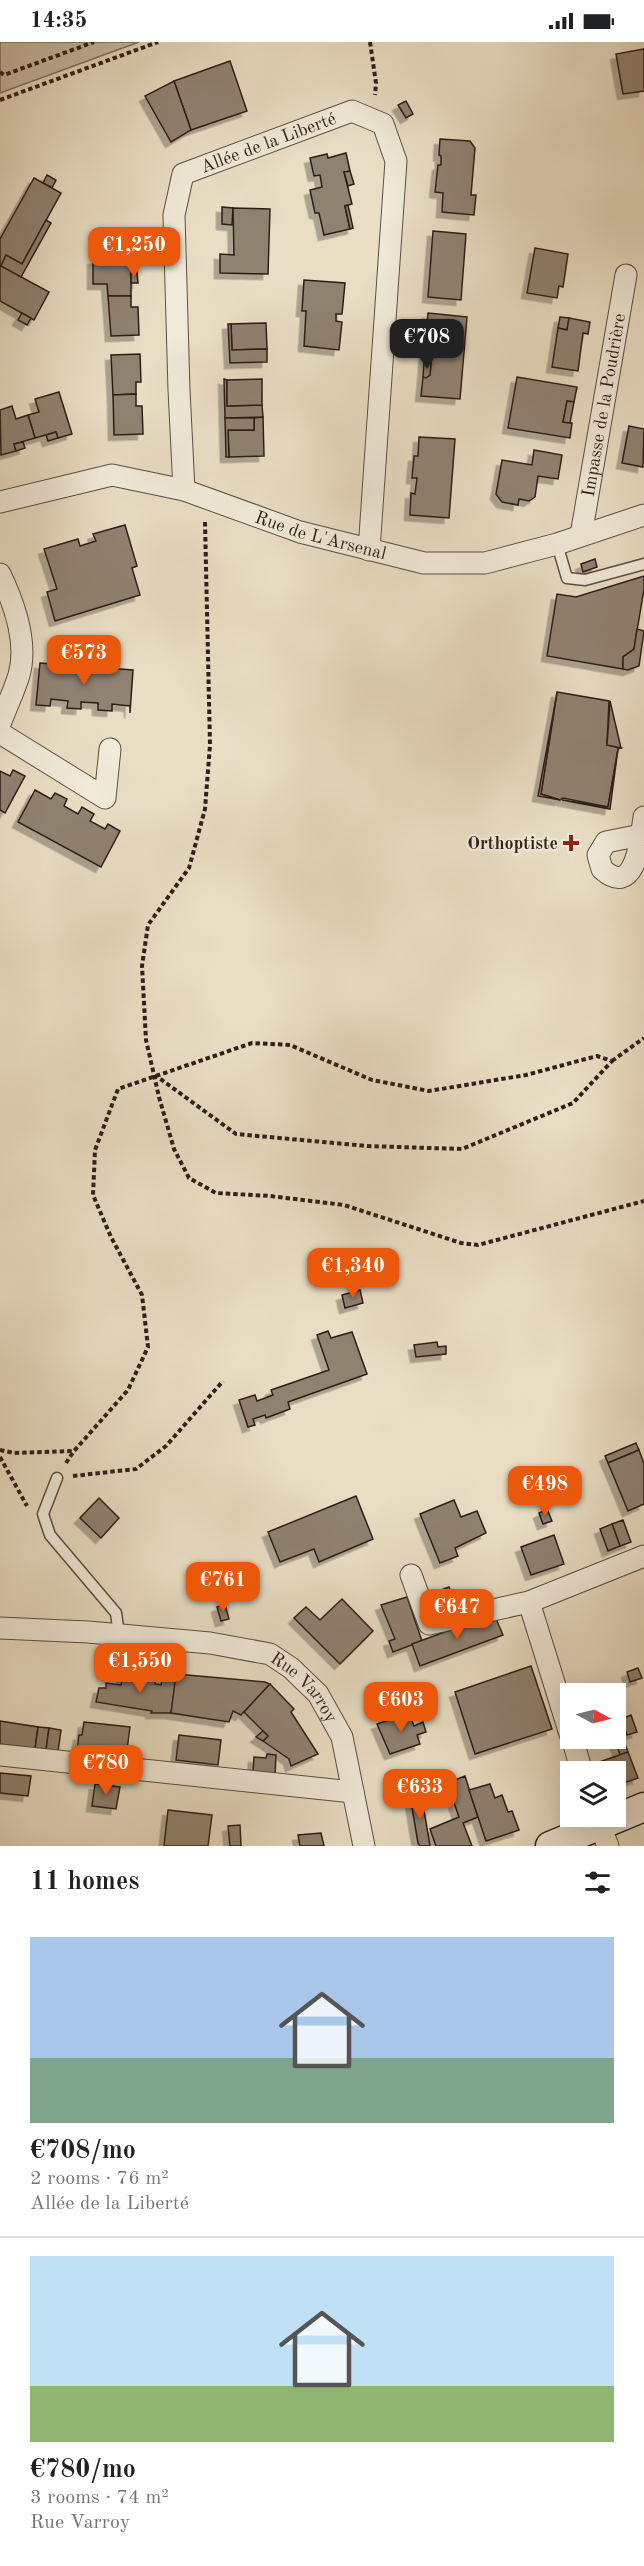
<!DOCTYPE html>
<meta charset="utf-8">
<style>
:root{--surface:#fff;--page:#f6f6f6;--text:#202124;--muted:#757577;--line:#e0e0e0;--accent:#ea580c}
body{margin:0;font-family:"Old Standard TT",serif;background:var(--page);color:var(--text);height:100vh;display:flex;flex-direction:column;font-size:22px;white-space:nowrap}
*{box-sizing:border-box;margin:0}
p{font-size:20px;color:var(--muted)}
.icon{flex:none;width:33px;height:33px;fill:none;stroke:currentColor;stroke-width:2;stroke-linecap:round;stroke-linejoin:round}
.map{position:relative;height:1804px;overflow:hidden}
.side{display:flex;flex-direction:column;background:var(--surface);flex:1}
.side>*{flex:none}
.needle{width:39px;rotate:97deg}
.controls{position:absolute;left:560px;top:1641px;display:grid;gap:12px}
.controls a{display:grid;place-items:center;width:66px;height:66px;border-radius:0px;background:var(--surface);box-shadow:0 6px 24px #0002;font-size:30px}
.price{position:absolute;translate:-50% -51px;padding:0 14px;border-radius:12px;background:var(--accent);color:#fff;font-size:20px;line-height:39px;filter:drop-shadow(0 2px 3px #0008)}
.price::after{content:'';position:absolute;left:50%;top:36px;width:18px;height:14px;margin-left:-9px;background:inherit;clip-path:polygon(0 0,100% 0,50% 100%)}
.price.on{background:#222;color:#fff}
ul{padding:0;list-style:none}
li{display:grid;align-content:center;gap:12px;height:318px;padding:0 30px}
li+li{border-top:2px solid var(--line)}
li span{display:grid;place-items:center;height:186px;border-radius:0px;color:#555}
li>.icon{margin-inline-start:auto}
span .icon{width:108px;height:108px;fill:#fffc;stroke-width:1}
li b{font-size:26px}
h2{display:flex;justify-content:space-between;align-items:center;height:72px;padding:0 30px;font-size:26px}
.status{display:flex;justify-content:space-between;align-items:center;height:42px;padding:0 30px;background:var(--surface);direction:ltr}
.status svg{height:16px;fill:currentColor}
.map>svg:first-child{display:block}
.green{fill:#c9bda7;stroke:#7b6e5f;stroke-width:1.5}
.building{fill:#8f8271;stroke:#2d1e17;stroke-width:1.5;filter:url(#shadow)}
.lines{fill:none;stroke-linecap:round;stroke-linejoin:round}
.lane-casing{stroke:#5c4e42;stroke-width:13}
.street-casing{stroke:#5c4e42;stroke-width:23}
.secondary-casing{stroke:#2d1e17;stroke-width:31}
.path{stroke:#2d1e17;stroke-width:4;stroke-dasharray:4.5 3;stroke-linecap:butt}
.lane{stroke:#f1ead9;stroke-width:10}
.street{stroke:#f1ead9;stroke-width:21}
.secondary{stroke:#f1ead9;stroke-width:28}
.poi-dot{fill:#8f2418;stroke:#f1ead9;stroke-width:2}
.labels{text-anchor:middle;stroke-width:4.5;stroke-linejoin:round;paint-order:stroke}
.street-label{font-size:18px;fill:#2d1e17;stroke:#f1ead9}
.poi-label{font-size:18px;font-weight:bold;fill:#2d1e17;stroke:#f1ead9;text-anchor:end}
</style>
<div class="status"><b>14:35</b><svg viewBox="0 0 49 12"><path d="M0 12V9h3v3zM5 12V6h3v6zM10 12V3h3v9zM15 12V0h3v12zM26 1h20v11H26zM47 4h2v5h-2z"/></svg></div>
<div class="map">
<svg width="644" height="1804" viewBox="0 0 644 1804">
<defs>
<filter id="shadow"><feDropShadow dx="-5.5" dy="5.5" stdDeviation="0" flood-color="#0004"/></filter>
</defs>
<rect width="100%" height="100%" fill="#e9dec4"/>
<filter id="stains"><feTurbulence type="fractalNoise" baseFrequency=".00333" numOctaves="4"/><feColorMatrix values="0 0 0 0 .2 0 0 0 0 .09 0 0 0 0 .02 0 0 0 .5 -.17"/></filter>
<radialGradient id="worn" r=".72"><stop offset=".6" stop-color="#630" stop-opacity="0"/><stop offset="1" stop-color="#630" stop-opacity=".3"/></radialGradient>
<polygon class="green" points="0,0 139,0 0,51"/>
<g class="building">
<polygon points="644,7 644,49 623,52 616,12"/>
<polygon points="230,19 247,69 191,88 174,39"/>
<polygon points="174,39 191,88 171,100 145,54"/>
<polygon points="406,59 413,72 406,76 398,63"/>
<polygon points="440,97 470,99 475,106 471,153 476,153 474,173 442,170 443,151 435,150 438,123 441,123 441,114 439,113"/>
<polygon points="346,111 350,129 344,130 352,162 345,164 350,187 324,193 319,171 315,171 310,148 322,145 320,133 314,134 310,116 327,112 328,116"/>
<polygon points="350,129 354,142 348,144 344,130"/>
<polygon points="47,133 56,138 52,146 43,141"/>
<polygon points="34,136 61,151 22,222 6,213 1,224 49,250 34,278 0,259 0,197"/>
<polygon points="348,163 353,186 350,187 345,164"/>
<polygon points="222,165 233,166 232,183 222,182"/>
<polygon points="233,166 270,167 268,232 220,231 220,212 234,213"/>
<polygon points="46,178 51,181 21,235 1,224 6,213 22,222"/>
<polygon points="433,189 466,192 461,258 428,255"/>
<polygon points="535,206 568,212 563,245 559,244 557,256 527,251"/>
<polygon points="137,216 137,231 131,231 131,254 108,254 107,242 93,242 93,217"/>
<polygon points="131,231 137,231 138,241 131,241"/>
<polygon points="304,238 345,241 342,272 336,272 336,279 342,280 339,308 304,304 306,269 302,269"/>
<polygon points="108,254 131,254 131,265 138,265 139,293 111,294"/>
<polygon points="22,271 31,276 27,283 18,278"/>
<polygon points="428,271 467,275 460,357 421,354 423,335 430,333 431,321 424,320"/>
<polygon points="560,275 569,276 567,288 558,286"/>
<polygon points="569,276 590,280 588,292 583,291 578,329 552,325 558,286 567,288"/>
<polygon points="266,281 267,307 232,308 231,282"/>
<polygon points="228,282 231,282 232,308 267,307 267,320 230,321"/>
<polygon points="140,312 141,340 136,340 136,352 113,353 111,313"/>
<polygon points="424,320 431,321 430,333 426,336 423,335"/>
<polygon points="517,335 577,345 574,360 567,359 563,380 572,381 570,396 508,386"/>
<polygon points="224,337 227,338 227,364 262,363 263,375 225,376"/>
<polygon points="262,337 262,363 227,364 227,338"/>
<polygon points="59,350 72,392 58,396 56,390 35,396 28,373 39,370 35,357"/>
<polygon points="136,352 136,364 142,364 143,392 114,393 113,353"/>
<polygon points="567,359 574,360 570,381 563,380"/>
<polygon points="12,364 16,377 28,373 35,396 14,402 16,409 1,413 0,368"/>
<polygon points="263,375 264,414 229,415 228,388 254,388 254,376"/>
<polygon points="225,376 254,376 254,388 228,388 229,415 226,415"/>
<polygon points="629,384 644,387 643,425 622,421"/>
<polygon points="56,390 58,396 48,399 46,393"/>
<polygon points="419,395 455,397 449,476 410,473 411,451 415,452 417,436 412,436 414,414 418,414"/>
<polygon points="23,400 25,406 16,409 14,402"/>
<polygon points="534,408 562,413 558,437 538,434 535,455 529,459 519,457 518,463 502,460 496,452 502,418 532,423"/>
<polygon points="125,483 137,524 132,526 140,553 55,579 47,550 57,547 44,507 78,497 80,504 96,499 93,492"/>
<polygon points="595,517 597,525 583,530 581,522"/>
<polygon points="644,534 644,547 634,607 623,615 623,627 547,614 557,552 576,555"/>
<polygon points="637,587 644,589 639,624 628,628 623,627 623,615 634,607"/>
<polygon points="40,621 133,628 130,671 130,664 112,662 112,669 98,668 98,661 81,660 81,667 67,666 68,659 51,657 50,664 36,663"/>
<polygon points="557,650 609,659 607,703 621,706 618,707 608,765 563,756 560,758 541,752"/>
<polygon points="557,651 541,752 560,758 538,754"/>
<polygon points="610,659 621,706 607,703"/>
<polygon points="618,707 610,767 562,758 608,765"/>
<polygon points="13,728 25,734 5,771 0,768 0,729 10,734"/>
<polygon points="35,748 51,757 55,751 67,757 64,764 78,772 82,765 94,772 90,779 105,787 108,782 120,789 101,825 18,780"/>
<polygon points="360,1248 363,1261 345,1266 342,1253"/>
<polygon points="328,1289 331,1296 352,1290 367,1332 288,1360 290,1367 266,1376 265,1373 253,1377 255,1383 248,1385 239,1358 255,1353 257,1359 273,1353 271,1348 329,1328 317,1293"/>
<polygon points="437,1300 438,1305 446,1304 446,1312 416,1315 414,1303"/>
<polygon points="636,1401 639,1408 608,1421 605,1414"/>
<polygon points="639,1408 644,1422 644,1462 628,1469 608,1421"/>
<polygon points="356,1454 373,1497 319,1520 314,1507 280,1520 268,1490"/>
<polygon points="99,1456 119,1476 101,1496 80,1476"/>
<polygon points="454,1458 461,1475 477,1469 486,1491 455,1506 458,1514 440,1521 420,1472"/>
<polygon points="547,1467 552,1479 543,1482 539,1471"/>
<polygon points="623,1478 631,1500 620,1504 612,1482"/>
<polygon points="612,1482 620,1504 608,1509 600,1487"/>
<polygon points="554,1493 564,1522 531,1533 521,1505"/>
<polygon points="449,1545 454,1558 443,1563 438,1549"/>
<polygon points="407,1555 422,1599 393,1610 389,1599 395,1597 381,1563"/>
<polygon points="342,1557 373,1589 340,1622 294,1576 306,1565 320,1578"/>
<polygon points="225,1562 229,1577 221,1579 217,1565"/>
<polygon points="494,1572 503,1593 420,1624 412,1602"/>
<polygon points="531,1624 552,1687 475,1712 455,1650"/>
<polygon points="638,1626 642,1636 630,1640 627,1630"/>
<polygon points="123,1630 156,1635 155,1642 161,1643 162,1636 176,1638 171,1671 151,1671 152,1669 96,1660 99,1646 106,1646 106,1641 121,1643"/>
<polygon points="176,1632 265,1640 270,1642 241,1673 233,1669 229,1680 171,1671"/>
<polygon points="270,1642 294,1667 291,1670 318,1712 291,1724 289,1717 263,1699 268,1694 244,1670"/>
<polygon points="409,1671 414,1684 423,1680 426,1690 417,1693 420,1702 390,1712 377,1682"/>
<polygon points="631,1673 637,1690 627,1693 621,1677"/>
<polygon points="0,1679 38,1685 35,1707 0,1702"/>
<polygon points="84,1680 130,1685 126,1715 77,1709 79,1693 82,1693"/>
<polygon points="38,1685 49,1686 46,1708 35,1707"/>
<polygon points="49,1686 61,1688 58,1710 46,1708"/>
<polygon points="620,1688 628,1710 620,1713 614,1696 615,1690"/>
<polygon points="263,1689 268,1694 263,1699 256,1695"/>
<polygon points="179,1693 221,1698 218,1723 176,1718"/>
<polygon points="628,1710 638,1736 615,1744 615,1730 590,1730 588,1724"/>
<polygon points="267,1712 276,1713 275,1735 253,1730 254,1715 266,1716"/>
<polygon points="0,1731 31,1734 28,1754 0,1751"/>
<polygon points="465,1734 478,1775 463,1781 472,1804 436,1804 430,1787 459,1775 447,1741"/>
<polygon points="95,1742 120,1745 116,1767 92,1764"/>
<polygon points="490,1742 495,1756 502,1753 508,1770 512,1769 519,1788 486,1799 469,1748"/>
<polygon points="421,1750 430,1804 420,1804 418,1801 410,1754"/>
<polygon points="168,1768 212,1773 208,1804 164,1804"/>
<polygon points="240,1783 241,1804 230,1804 228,1784"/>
<polygon points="321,1791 324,1804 300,1804 298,1793"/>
</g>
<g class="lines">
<g class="lane-casing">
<g id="lane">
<polyline points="557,502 567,536 585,538 644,522"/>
<polyline points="57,1436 43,1472 50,1493 116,1571 119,1593"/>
</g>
</g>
<g class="street-casing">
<g id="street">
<path id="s1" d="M 184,448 L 179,348 L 174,173 L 183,132 L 352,69 L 383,82 L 396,119 L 369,508"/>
<path id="s2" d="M 0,460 L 112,433 L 184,448 L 300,490 L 424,521 L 485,521 L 557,502 L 644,473"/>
<path id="s3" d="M 581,493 L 626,233"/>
<path d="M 0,532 C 14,561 28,601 19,633 C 14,649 6,666 0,682"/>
<polyline points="0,691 105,756 110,707"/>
<path d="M 641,793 L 606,800 L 598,813 L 602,827 C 636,858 641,795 644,775"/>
<polyline points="411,1533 429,1582 529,1560 644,1514"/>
<polyline points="529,1560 570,1692"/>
<path id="s4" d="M 0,1586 L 88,1590 L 210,1601 L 270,1612 L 291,1626 L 318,1652 L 342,1695 L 364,1804"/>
<polyline points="572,1696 582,1730"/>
<polyline points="0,1713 353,1750"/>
<polyline points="596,1774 608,1804"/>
</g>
</g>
<g class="secondary-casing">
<polyline id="secondary" points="550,1804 644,1765"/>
</g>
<g class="path">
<polyline points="370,0 376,41 375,53"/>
<polyline points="0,30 4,33 94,0"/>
<polyline points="0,58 158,0"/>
<polyline points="205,480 210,703 205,767 189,826 148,883 142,924 146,998 159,1055 174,1107 189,1136 216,1151 270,1154 344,1163 461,1201 478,1203 644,1159"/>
<polyline points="612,1019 644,996"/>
<polyline points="0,1408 14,1411 73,1409"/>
<polyline points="0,1415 27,1464"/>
<polyline points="66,1421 74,1409 128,1348 148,1305 142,1253 111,1195 93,1153 95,1108 118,1047 252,1001 290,1003 372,1038 429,1049 526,1033 597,1014 612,1019 573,1061 462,1107 367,1104 236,1092 155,1033"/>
<polyline points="73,1434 136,1427 166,1404 223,1339"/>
</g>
<use href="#lane" class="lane"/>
<use href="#street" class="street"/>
<use href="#secondary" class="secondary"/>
</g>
<path class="poi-dot" d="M568 792h6v6h6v6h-6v6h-6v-6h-6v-6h6z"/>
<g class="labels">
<g class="street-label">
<text dy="6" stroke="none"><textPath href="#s1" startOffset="408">Allée de la Liberté</textPath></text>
<text dy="6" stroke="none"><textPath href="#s3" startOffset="132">Impasse de la Poudrière</textPath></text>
<text dy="6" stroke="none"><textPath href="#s2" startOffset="333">Rue de L'Arsenal</textPath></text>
<text dy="6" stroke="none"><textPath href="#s4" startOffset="320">Rue Varroy</textPath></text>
</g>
<g class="poi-label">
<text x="558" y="807">Orthoptiste</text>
</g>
</g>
<rect width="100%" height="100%" filter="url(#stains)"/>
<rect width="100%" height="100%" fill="url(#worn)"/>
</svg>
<div class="controls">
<a><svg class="needle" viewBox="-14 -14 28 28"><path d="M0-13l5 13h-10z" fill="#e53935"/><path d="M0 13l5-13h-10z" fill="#757577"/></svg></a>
<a><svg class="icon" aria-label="layers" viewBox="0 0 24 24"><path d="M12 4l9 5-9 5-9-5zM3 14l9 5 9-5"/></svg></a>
</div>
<b class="price" style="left:134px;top:236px">€1,250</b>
<b class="price on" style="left:427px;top:328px">€708</b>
<b class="price" style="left:84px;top:644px">€573</b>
<b class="price" style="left:353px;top:1257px">€1,340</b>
<b class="price" style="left:545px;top:1475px">€498</b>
<b class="price" style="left:223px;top:1571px">€761</b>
<b class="price" style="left:457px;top:1598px">€647</b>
<b class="price" style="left:140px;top:1652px">€1,550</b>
<b class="price" style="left:401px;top:1691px">€603</b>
<b class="price" style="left:106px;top:1754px">€780</b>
<b class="price" style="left:420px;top:1778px">€633</b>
</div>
<section class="side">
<h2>11 homes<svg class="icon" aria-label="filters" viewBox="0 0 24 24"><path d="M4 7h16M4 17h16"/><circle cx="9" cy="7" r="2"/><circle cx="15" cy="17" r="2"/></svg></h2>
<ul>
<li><span style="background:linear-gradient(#a9c7e8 65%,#7fa58c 0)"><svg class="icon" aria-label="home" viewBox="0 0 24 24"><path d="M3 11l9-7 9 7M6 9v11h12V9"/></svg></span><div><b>€708/mo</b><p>2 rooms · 76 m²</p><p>Allée de la Liberté</p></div></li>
<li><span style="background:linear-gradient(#bfe0f5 70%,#8fb573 0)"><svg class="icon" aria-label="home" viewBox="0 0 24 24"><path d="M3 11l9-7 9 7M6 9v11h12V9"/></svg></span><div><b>€780/mo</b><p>3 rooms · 74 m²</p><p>Rue Varroy</p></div></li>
</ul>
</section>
